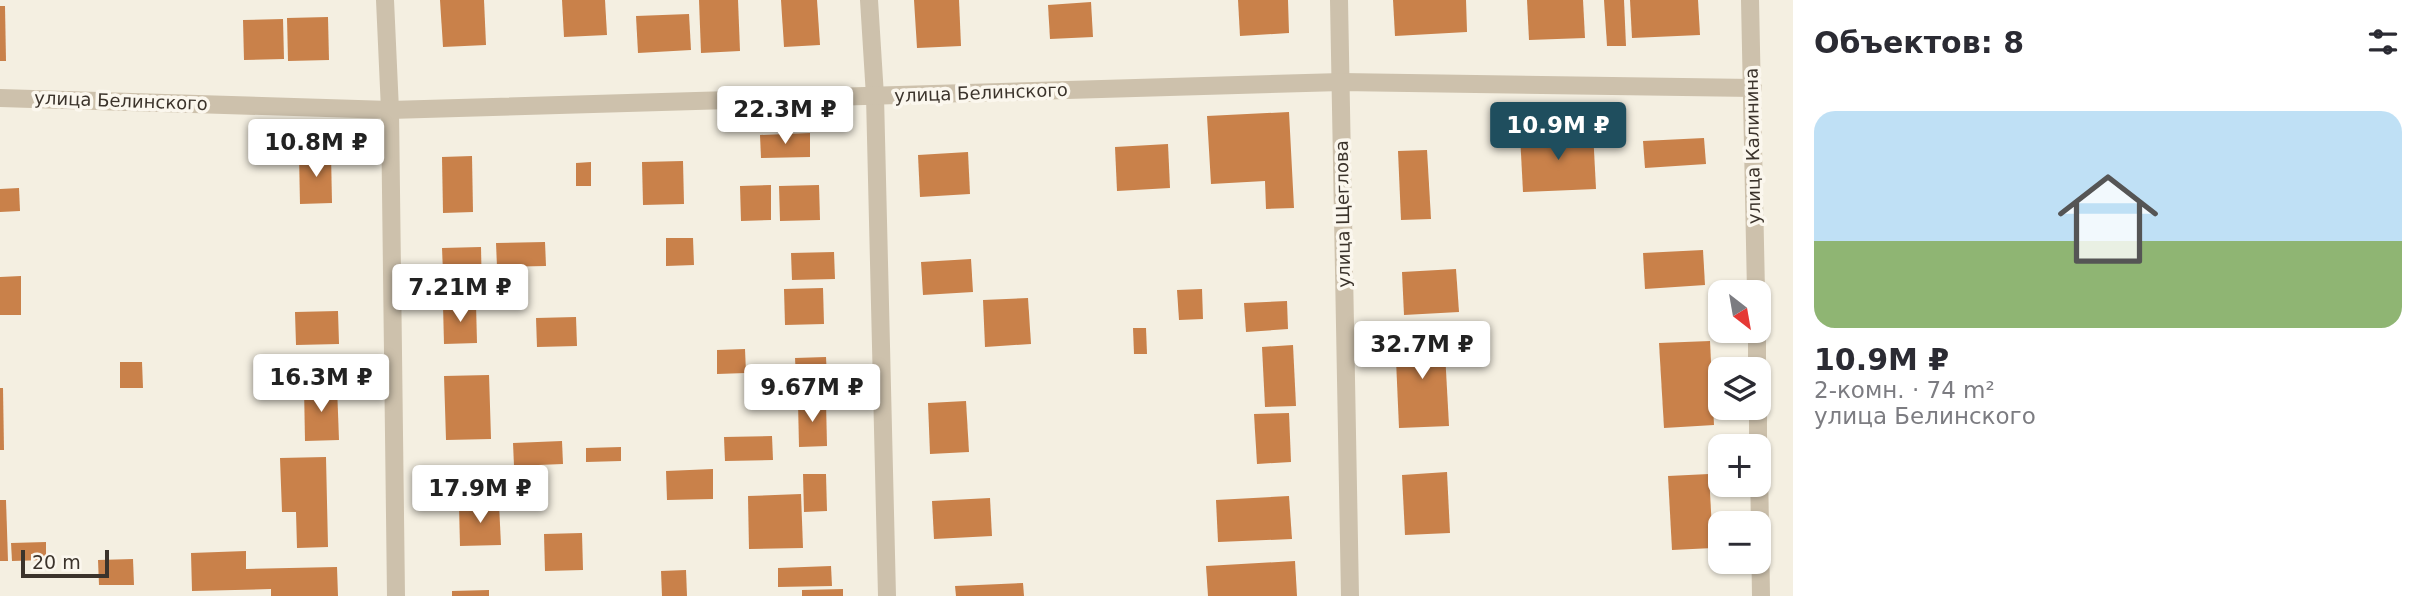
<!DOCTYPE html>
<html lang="ru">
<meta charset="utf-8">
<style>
:root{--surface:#fff;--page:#f2f2f3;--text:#2b2b33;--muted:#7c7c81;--line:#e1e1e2;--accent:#1f4e5e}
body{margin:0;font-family:"DejaVu Sans",sans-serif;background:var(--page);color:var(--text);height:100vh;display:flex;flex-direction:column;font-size:26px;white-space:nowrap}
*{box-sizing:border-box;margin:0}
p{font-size:23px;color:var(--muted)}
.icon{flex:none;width:38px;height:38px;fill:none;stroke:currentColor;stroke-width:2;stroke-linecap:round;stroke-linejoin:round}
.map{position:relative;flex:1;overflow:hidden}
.panel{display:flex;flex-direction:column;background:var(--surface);width:630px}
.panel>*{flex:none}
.needle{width:46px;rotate:149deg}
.tools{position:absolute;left:1708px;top:280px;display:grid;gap:14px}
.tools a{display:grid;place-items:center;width:63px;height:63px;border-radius:14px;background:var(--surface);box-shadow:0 2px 5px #0004;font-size:35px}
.scale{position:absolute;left:21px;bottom:18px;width:88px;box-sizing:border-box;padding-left:7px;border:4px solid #3b332b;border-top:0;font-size:19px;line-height:24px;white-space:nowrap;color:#3b332b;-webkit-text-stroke:5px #fbf7ee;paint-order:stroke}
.price{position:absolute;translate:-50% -60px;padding:0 16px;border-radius:7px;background:#fff;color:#222;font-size:23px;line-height:46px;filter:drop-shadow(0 2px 4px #0008)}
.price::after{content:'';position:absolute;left:50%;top:42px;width:21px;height:16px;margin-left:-10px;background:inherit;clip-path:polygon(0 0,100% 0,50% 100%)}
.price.selected{background:var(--accent);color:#fff}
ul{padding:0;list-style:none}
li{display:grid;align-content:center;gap:14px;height:371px;padding:0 21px}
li+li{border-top:2px solid var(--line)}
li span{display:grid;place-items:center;height:217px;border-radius:21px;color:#555}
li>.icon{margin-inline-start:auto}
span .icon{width:126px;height:126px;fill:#fffc;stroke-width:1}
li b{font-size:30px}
h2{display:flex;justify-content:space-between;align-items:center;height:84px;padding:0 21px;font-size:30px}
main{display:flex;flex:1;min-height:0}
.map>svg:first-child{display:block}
.building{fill:#c9814a}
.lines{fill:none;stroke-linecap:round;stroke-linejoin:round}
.minor{stroke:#cdc1ac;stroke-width:18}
.labels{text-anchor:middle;stroke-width:7;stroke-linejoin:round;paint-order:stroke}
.street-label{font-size:18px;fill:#3b332b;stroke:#fbf7ee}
</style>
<main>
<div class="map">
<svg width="1793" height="596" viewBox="0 0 1793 596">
<rect width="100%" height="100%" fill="#f4efe1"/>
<g class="building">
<polygon points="440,0 484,0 486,45 443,47"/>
<polygon points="562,0 605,0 607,35 564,37"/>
<polygon points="699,0 738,0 740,51 701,53"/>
<polygon points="781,0 817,0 820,45 784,47"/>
<polygon points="914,0 959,0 961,46 917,48"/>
<polygon points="1238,0 1288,0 1289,33 1240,36"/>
<polygon points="1393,0 1466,0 1467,32 1395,36"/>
<polygon points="1527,0 1583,0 1585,38 1529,40"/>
<polygon points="1604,0 1624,0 1626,46 1607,46"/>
<polygon points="1630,0 1698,0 1700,35 1632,38"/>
<polygon points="1091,2 1093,37 1050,39 1048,5"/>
<polygon points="0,6 5,6 6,61 0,61"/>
<polygon points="689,14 691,50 638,53 636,16"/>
<polygon points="328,17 329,60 288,61 287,18"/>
<polygon points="283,19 284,59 244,60 243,20"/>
<polygon points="1289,112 1294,208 1266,209 1265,181 1211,184 1207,116"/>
<polygon points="1593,131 1596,189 1523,192 1520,135"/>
<polygon points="810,133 810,157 761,158 760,135"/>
<polygon points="1704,138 1706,164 1645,168 1643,141"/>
<polygon points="1168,144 1170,188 1117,191 1115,147"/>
<polygon points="1427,150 1431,219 1401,220 1398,151"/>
<polygon points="968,152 970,194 920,197 918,155"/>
<polygon points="331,154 332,203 300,204 299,155"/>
<polygon points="472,156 473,212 443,213 442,157"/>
<polygon points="683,161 684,204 643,205 642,162"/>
<polygon points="591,162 591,186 576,186 576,163"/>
<polygon points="771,185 771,220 741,221 740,186"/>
<polygon points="819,185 820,220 780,221 779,186"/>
<polygon points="19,188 20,211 0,212 0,189"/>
<polygon points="666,238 693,238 694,265 666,266"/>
<polygon points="545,242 546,266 497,267 496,243"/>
<polygon points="481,247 482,296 444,297 442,248"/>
<polygon points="1703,250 1705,285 1645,289 1643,253"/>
<polygon points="834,252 835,279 792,280 791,253"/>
<polygon points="971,259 973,292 923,295 921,262"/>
<polygon points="1456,269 1459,312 1404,315 1402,272"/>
<polygon points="21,276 21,315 0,315 0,277"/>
<polygon points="823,288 824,324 785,325 784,289"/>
<polygon points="1202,289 1203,319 1179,320 1177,290"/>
<polygon points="1028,298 1031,344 985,347 983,300"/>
<polygon points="1287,301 1288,329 1246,332 1244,303"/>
<polygon points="476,304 477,343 444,344 443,305"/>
<polygon points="338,311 339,344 296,345 295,312"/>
<polygon points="576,317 577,346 537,347 536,318"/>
<polygon points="1133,328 1146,328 1147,354 1134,354"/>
<polygon points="1444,334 1449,426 1399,428 1395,337"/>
<polygon points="1710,341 1714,425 1664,428 1659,343"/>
<polygon points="1293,345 1296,406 1265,407 1262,347"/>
<polygon points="745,349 746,373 717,374 717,350"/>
<polygon points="826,357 828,399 797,400 795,358"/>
<polygon points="120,362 142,362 143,388 120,388"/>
<polygon points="489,375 491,439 446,440 444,376"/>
<polygon points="337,386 339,440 305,441 304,387"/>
<polygon points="0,388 3,388 4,450 0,450"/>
<polygon points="966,401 969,452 930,454 928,403"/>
<polygon points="798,402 826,402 827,446 799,447"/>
<polygon points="1289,413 1291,462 1257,464 1254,414"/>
<polygon points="772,436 773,460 725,461 724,437"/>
<polygon points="562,441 563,464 514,466 513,443"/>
<polygon points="621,447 621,461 586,462 586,448"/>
<polygon points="326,457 328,547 297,548 296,512 282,512 280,458"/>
<polygon points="713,469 713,499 667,500 666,471"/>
<polygon points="1447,472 1450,533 1405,535 1402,475"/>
<polygon points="803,474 826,474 827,511 804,512"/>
<polygon points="1709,474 1713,548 1672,550 1668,476"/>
<polygon points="801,494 803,548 749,549 748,496"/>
<polygon points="1289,496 1292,539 1218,542 1216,500"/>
<polygon points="990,498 992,536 934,539 932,501"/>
<polygon points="0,500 6,500 8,561 0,561"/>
<polygon points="499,504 501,545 460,546 459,505"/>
<polygon points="582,533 583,570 545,571 544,534"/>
<polygon points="46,542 46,560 12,561 11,543"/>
<polygon points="246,551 246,569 337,567 338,596 271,596 271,589 192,591 191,553"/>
<polygon points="133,559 134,585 99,585 98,560"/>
<polygon points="1295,561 1297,596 1208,596 1206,566"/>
<polygon points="831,566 832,586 778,587 778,568"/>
<polygon points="686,570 687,596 662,596 661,571"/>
<polygon points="1023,583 1024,596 956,596 955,586"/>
<polygon points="843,589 843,596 802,596 802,590"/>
<polygon points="489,590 489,596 452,596 452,591"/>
</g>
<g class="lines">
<g class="minor">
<polyline points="385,0 390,110 396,596"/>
<polyline points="869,0 875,96 887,596"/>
<polyline points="1339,0 1350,596"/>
<polyline points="1750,0 1756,292"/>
<polyline points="0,98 390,110 1341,82 1753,88"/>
<polyline points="1757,331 1757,369"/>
<polyline points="1758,408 1758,446"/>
<polyline points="1759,464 1761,596"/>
</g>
</g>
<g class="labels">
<g class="street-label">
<text transform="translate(981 93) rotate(-2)" y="6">улица Белинского</text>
<text transform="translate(121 101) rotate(2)" y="6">улица Белинского</text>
<text transform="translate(1753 146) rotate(-91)" y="6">улица Калинина</text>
<text transform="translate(1343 214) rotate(-91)" y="6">улица Щеглова</text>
</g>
</g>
</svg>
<div class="tools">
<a><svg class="needle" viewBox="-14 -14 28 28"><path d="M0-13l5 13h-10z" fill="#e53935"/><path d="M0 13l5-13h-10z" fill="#7c7c81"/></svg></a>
<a><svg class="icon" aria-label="layers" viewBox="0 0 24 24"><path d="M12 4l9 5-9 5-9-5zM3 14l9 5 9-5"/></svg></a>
<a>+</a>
<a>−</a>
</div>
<div class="scale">20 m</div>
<b class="price" style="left:785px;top:146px">22.3M ₽</b>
<b class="price selected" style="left:1558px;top:162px">10.9M ₽</b>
<b class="price" style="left:316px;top:179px">10.8M ₽</b>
<b class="price" style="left:460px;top:324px">7.21M ₽</b>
<b class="price" style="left:1422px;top:381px">32.7M ₽</b>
<b class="price" style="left:321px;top:414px">16.3M ₽</b>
<b class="price" style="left:812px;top:424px">9.67M ₽</b>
<b class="price" style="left:480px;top:525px">17.9M ₽</b>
</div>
<section class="panel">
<h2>Объектов: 8<svg class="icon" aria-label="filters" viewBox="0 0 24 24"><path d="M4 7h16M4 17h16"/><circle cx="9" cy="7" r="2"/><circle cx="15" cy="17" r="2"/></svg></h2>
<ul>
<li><span style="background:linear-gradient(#bfe0f5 60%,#8fb573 0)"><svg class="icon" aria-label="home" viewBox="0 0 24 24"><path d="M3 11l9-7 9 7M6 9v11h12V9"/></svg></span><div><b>10.9M ₽</b><p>2-комн. · 74 m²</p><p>улица Белинского</p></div></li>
</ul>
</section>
</main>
